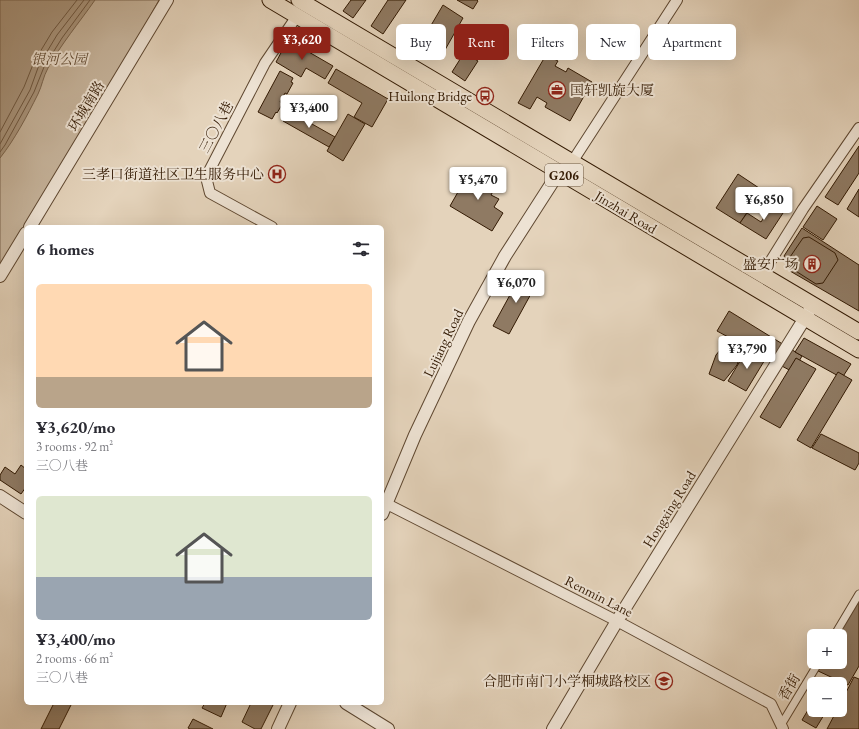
<!DOCTYPE html>
<meta charset="utf-8">
<style>
:root{--surface:#fff;--page:#f2f2f3;--text:#2b2b33;--muted:#7c7c81;--accent:#8f2418}
body{margin:0;font-family:"EB Garamond","Noto Serif SC",serif;background:var(--page);color:var(--text);height:100vh;display:flex;flex-direction:column;font-size:15px;white-space:nowrap}
*{box-sizing:border-box;margin:0}
p{font-size:13px;color:var(--muted)}
.icon{flex:none;width:22px;height:22px;fill:none;stroke:currentColor;stroke-width:2;stroke-linecap:round;stroke-linejoin:round}
.map{position:relative;flex:1;overflow:hidden}
.details{position:absolute;left:24px;top:225px;width:360px;height:480px;display:flex;flex-direction:column;background:var(--surface);border-radius:6px;box-shadow:0 4px 16px #0002}
.details>*{flex:none}
.top-card{position:absolute;left:396px;top:24px;width:380px;height:36px;display:flex;gap:8px}
.buttons{position:absolute;left:807px;top:629px;display:grid;gap:8px}
.buttons a{display:grid;place-items:center;width:40px;height:40px;border-radius:6px;background:var(--surface);box-shadow:0 4px 16px #0002;font-size:20px}
.price{position:absolute;translate:-50% -34px;padding:0 9px;border-radius:4px;background:#fff;color:#222;font-size:13px;line-height:26px;filter:drop-shadow(0 1px 2px #0008)}
.price::after{content:'';position:absolute;left:50%;top:24px;width:12px;height:9px;margin-left:-6px;background:inherit;clip-path:polygon(0 0,100% 0,50% 100%)}
.price.active{background:var(--accent);color:#fff}
ul{padding:0;list-style:none}
li{display:grid;align-content:center;gap:8px;height:212px;padding:0 12px}
li span{display:grid;place-items:center;height:124px;border-radius:6px;color:#555}
li>.icon{margin-inline-start:auto}
span .icon{width:72px;height:72px;fill:#fffc;stroke-width:1}
li b{font-size:17px}
h2{display:flex;justify-content:space-between;align-items:center;height:48px;padding:0 12px;font-size:17px}
.chip{padding:0 14px;border-radius:6px;background:var(--surface);box-shadow:0 4px 16px #0002;font-size:14px;line-height:36px}
.chip.active{background:var(--accent);color:#fff}
.map>svg:first-child{display:block}
.green{fill:#c6b49c;stroke:#7c6750}
.water{fill:#a8947c;stroke:#79634c}
.lines{fill:none;stroke-linecap:round;stroke-linejoin:round}
.shore{stroke:#6e5740;stroke-width:1}
.building{fill:#8f7a63;stroke:#331a03}
.pedestrian-casing{stroke:#5f4831;stroke-width:9}
.minor-casing{stroke:#5f4831;stroke-width:12}
.tertiary-casing{stroke:#5f4831;stroke-width:14}
.primary-casing{stroke:#331a03;stroke-width:17}
.pedestrian{stroke:#ede2d3;stroke-width:7}
.minor{stroke:#ede2d3;stroke-width:10}
.tertiary{stroke:#ede2d3;stroke-width:12}
.primary{stroke:#e4d3bb;stroke-width:15}
.labels{text-anchor:middle;stroke-width:4;stroke-linejoin:round;paint-order:stroke}
.shield{fill:#ede2d3;stroke:#6b5641;stroke-width:1}
.shield-label{font-size:13px;font-weight:bold;fill:#331a03}
.park-label{font-size:14px;font-style:italic;fill:#5f4831;stroke:#ede2d3}
.poi-label{font-size:14px;fill:#331a03;stroke:#ede2d3;text-anchor:end}
.street-label{font-size:14px;fill:#331a03;stroke:#ede2d3}
</style>
<div class="map">
<svg width="859" height="729" viewBox="0 0 859 729">
<rect width="100%" height="100%" fill="#e4d3bb"/>
<filter id="stains"><feTurbulence type="fractalNoise" baseFrequency=".005" numOctaves="4"/><feColorMatrix values="0 0 0 0 .2 0 0 0 0 .09 0 0 0 0 .02 0 0 0 .5 -.17"/></filter>
<radialGradient id="worn" r=".72"><stop offset=".6" stop-color="#630" stop-opacity="0"/><stop offset="1" stop-color="#630" stop-opacity=".3"/></radialGradient>
<polygon class="green" points="0,0 159,0 132,49 0,271"/>
<path class="water" d="M 0,0 L 95,0 C 79,23 61,44 48,68 C 43,77 42,86 38,94 C 27,116 15,139 0,158 Z"/>
<g class="lines">
<g class="shore">
<polyline points="0,132 24,87 34,62 52,32 77,0"/>
<polyline points="0,144 30,90 39,65 57,35 84,0"/>
<polyline points="0,152 5,145 34,92 44,67 62,38 90,0"/>
</g>
</g>
<g class="building">
<polygon points="351,0 366,0 353,18 343,11"/>
<polygon points="388,0 406,0 383,34 371,26"/>
<polygon points="457,0 477,0 478,1 473,9"/>
<polygon points="443,5 463,18 441,57 420,44"/>
<polygon points="288,40 333,66 325,79 306,68 301,77 276,62"/>
<polygon points="464,53 478,61 465,81 452,72"/>
<polygon points="546,55 558,61 555,66 566,72 568,68 592,82 570,121 545,107 547,103 537,97 530,109 518,103"/>
<polygon points="336,69 388,99 372,127 354,117 362,103 328,83"/>
<polygon points="280,71 293,78 291,82 293,83 287,94 285,93 280,102 283,103 277,113 276,112 272,119 258,112"/>
<polygon points="289,111 335,137 329,147 283,121"/>
<polygon points="348,114 365,124 343,161 327,151"/>
<polygon points="859,146 859,173 838,205 825,197"/>
<polygon points="470,171 496,186 491,195 499,199 494,207 503,213 492,231 450,206"/>
<polygon points="738,174 762,190 740,223 716,208"/>
<polygon points="859,189 859,217 847,209"/>
<polygon points="774,202 785,210 766,239 740,223 747,213 761,222"/>
<polygon points="817,206 837,219 823,240 803,227"/>
<polygon points="802,228 859,265 859,311 790,271 784,256"/>
<polygon points="809,237 835,253 838,260 823,283 816,284 791,268 788,260 803,238"/>
<polygon points="522,273 538,281 509,334 493,326"/>
<polygon points="729,311 802,356 793,372 717,331"/>
<polygon points="804,338 851,364 842,378 795,352"/>
<polygon points="729,339 744,347 737,365 724,381 709,374 716,355"/>
<polygon points="748,348 766,358 746,391 728,381"/>
<polygon points="796,358 816,369 780,428 760,417"/>
<polygon points="838,372 852,380 811,448 797,440"/>
<polygon points="821,434 859,453 859,463 855,470 812,448"/>
<polygon points="21,465 26,469 26,487 21,494 0,480 0,475 5,467 15,474"/>
<polygon points="859,597 859,666 848,685 816,670 821,662 840,662 840,636 836,636"/>
<polygon points="854,677 859,679 859,729 827,729 837,710 840,710 840,704"/>
<polygon points="814,700 814,710 827,710 816,728 802,720"/>
<polygon points="54,703 72,703 59,729 41,729"/>
<polygon points="205,703 227,703 221,717 202,708"/>
<polygon points="251,703 274,703 261,729 255,729 242,722"/>
<polygon points="193,719 213,729 190,729 188,728"/>
</g>
<g class="lines">
<g class="pedestrian-casing">
<g id="pedestrian">
<polyline points="834,636 859,594"/>
<polyline points="781,725 819,662"/>
</g>
</g>
<g class="minor-casing">
<g id="minor">
<polyline points="576,156 677,0"/>
<polyline points="272,227 210,193 206,177 265,63 297,16"/>
<polyline points="765,270 803,209 859,128"/>
<polyline points="387,504 617,621 771,704 783,729"/>
</g>
</g>
<g class="tertiary-casing">
<g id="tertiary">
<polyline points="30,227 167,0"/>
<polyline points="0,276 26,233"/>
<polyline points="0,496 26,513"/>
<polyline points="382,514 415,435 469,321 505,256 559,172"/>
<polyline points="346,703 388,729"/>
<polyline points="278,729 290,703"/>
<polyline points="553,729 617,621 813,305"/>
</g>
</g>
<g class="primary-casing">
<g id="primary">
<polyline points="270,0 859,350"/>
<polyline points="299,0 859,332"/>
</g>
</g>
<use href="#pedestrian" class="pedestrian"/>
<use href="#minor" class="minor"/>
<use href="#tertiary" class="tertiary"/>
<use href="#primary" class="primary"/>
</g>
<defs>
<g id="office-ring" transform="scale(0.9)"><circle r="9.5" fill="#ede2d3" stroke="#8f2418" stroke-width="1.5"/><path d="M-6-3h4V-5.5h4V-3h4V5H-6ZM-1-4.5V-3h2v-1.5ZM-6 0V1H6V0Z" fill="#8f2418"/></g>
<g id="bus-ring" transform="scale(0.9)"><circle r="9.5" fill="#ede2d3" stroke="#8f2418" stroke-width="1.5"/><path d="M-5-6H5V4H4V6H2V4H-2V6H-4V4H-5ZM-3.5-4V0h7V-4ZM-3.5 1.2v1.5H-2V1.2ZM2 1.2v1.5H3.5V1.2Z" fill="#8f2418"/></g>
<g id="hospital-ring" transform="scale(0.9)"><circle r="9.5" fill="#ede2d3" stroke="#8f2418" stroke-width="1.5"/><path d="M-5-5h3v3.5h4V-5h3V5h-3V1.5h-4V5h-3Z" fill="#8f2418"/></g>
<g id="building-ring" transform="scale(0.9)"><circle r="9.5" fill="#ede2d3" stroke="#8f2418" stroke-width="1.5"/><path d="M-4-6H4V6H1V3H-1V6H-4ZM-2.5-4.3h1.7v1.8h-1.7ZM.8-4.3h1.7v1.8H.8ZM-2.5-1h1.7V.8h-1.7ZM.8-1h1.7V.8H.8Z" fill="#8f2418"/></g>
<g id="school-ring" transform="scale(0.9)"><circle r="9.5" fill="#ede2d3" stroke="#8f2418" stroke-width="1.5"/><path d="M0-5L7-2L0 1L-7-2ZM-4 1L0 2.5L4 1V4Q0 6-4 4Z" fill="#8f2418"/></g>
</defs>
<g fill-rule="evenodd">
<use href="#office-ring" x="557" y="90"/>
<use href="#bus-ring" x="485" y="96"/>
<use href="#hospital-ring" x="277" y="174"/>
<use href="#building-ring" x="812" y="264"/>
<use href="#school-ring" x="664" y="681"/>
</g>
<g class="labels">
<rect class="shield" x="545" y="164" width="38" height="22" rx="3"/>
<g class="shield-label">
<text x="564" y="180">G206</text>
</g>
<g class="park-label">
<text x="59" y="64">银河公园</text>
</g>
<g class="poi-label">
<text x="570" y="95" text-anchor="start">国轩凯旋大厦</text>
<text x="472" y="101">Huilong Bridge</text>
<text x="264" y="179">三孝口街道社区卫生服务中心</text>
<text x="799" y="269">盛安广场</text>
<text x="651" y="686">合肥市南门小学桐城路校区</text>
</g>
<g class="street-label">
<text transform="translate(86 106) rotate(-59)" y="5">环城南路</text>
<text transform="translate(216 127) rotate(-62)" y="5">三〇八巷</text>
<text transform="translate(626 212) rotate(31)" y="5">Jinzhai Road</text>
<text transform="translate(443 343) rotate(-64)" y="5">Lujiang Road</text>
<text transform="translate(669 509) rotate(-58)" y="5">Hongxing Road</text>
<text transform="translate(599 596) rotate(27)" y="5">Renmin Lane</text>
<text transform="translate(789 687) rotate(-59)" y="5">香街</text>
</g>
</g>
<rect width="100%" height="100%" filter="url(#stains)"/>
<rect width="100%" height="100%" fill="url(#worn)"/>
</svg>
<div class="buttons">
<a>+</a>
<a>−</a>
</div>
<b class="price active" style="left:302px;top:61px">¥3,620</b>
<b class="price" style="left:309px;top:129px">¥3,400</b>
<b class="price" style="left:478px;top:201px">¥5,470</b>
<b class="price" style="left:764px;top:221px">¥6,850</b>
<b class="price" style="left:516px;top:304px">¥6,070</b>
<b class="price" style="left:747px;top:370px">¥3,790</b>
<div class="top-card">
<a class="chip">Buy</a>
<a class="chip active">Rent</a>
<a class="chip">Filters</a>
<a class="chip">New</a>
<a class="chip">Apartment</a>
</div>
<section class="details">
<h2>6 homes<svg class="icon" aria-label="filters" viewBox="0 0 24 24"><path d="M4 7h16M4 17h16"/><circle cx="9" cy="7" r="2"/><circle cx="15" cy="17" r="2"/></svg></h2>
<ul>
<li><span style="background:linear-gradient(#ffd9b3 75%,#b9a48a 0)"><svg class="icon" aria-label="home" viewBox="0 0 24 24"><path d="M3 11l9-7 9 7M6 9v11h12V9"/></svg></span><div><b>¥3,620/mo</b><p>3 rooms · 92 m²</p><p>三〇八巷</p></div></li>
<li><span style="background:linear-gradient(#dfe7d0 65%,#9aa5b1 0)"><svg class="icon" aria-label="home" viewBox="0 0 24 24"><path d="M3 11l9-7 9 7M6 9v11h12V9"/></svg></span><div><b>¥3,400/mo</b><p>2 rooms · 66 m²</p><p>三〇八巷</p></div></li>
</ul>
</section>
</div>
